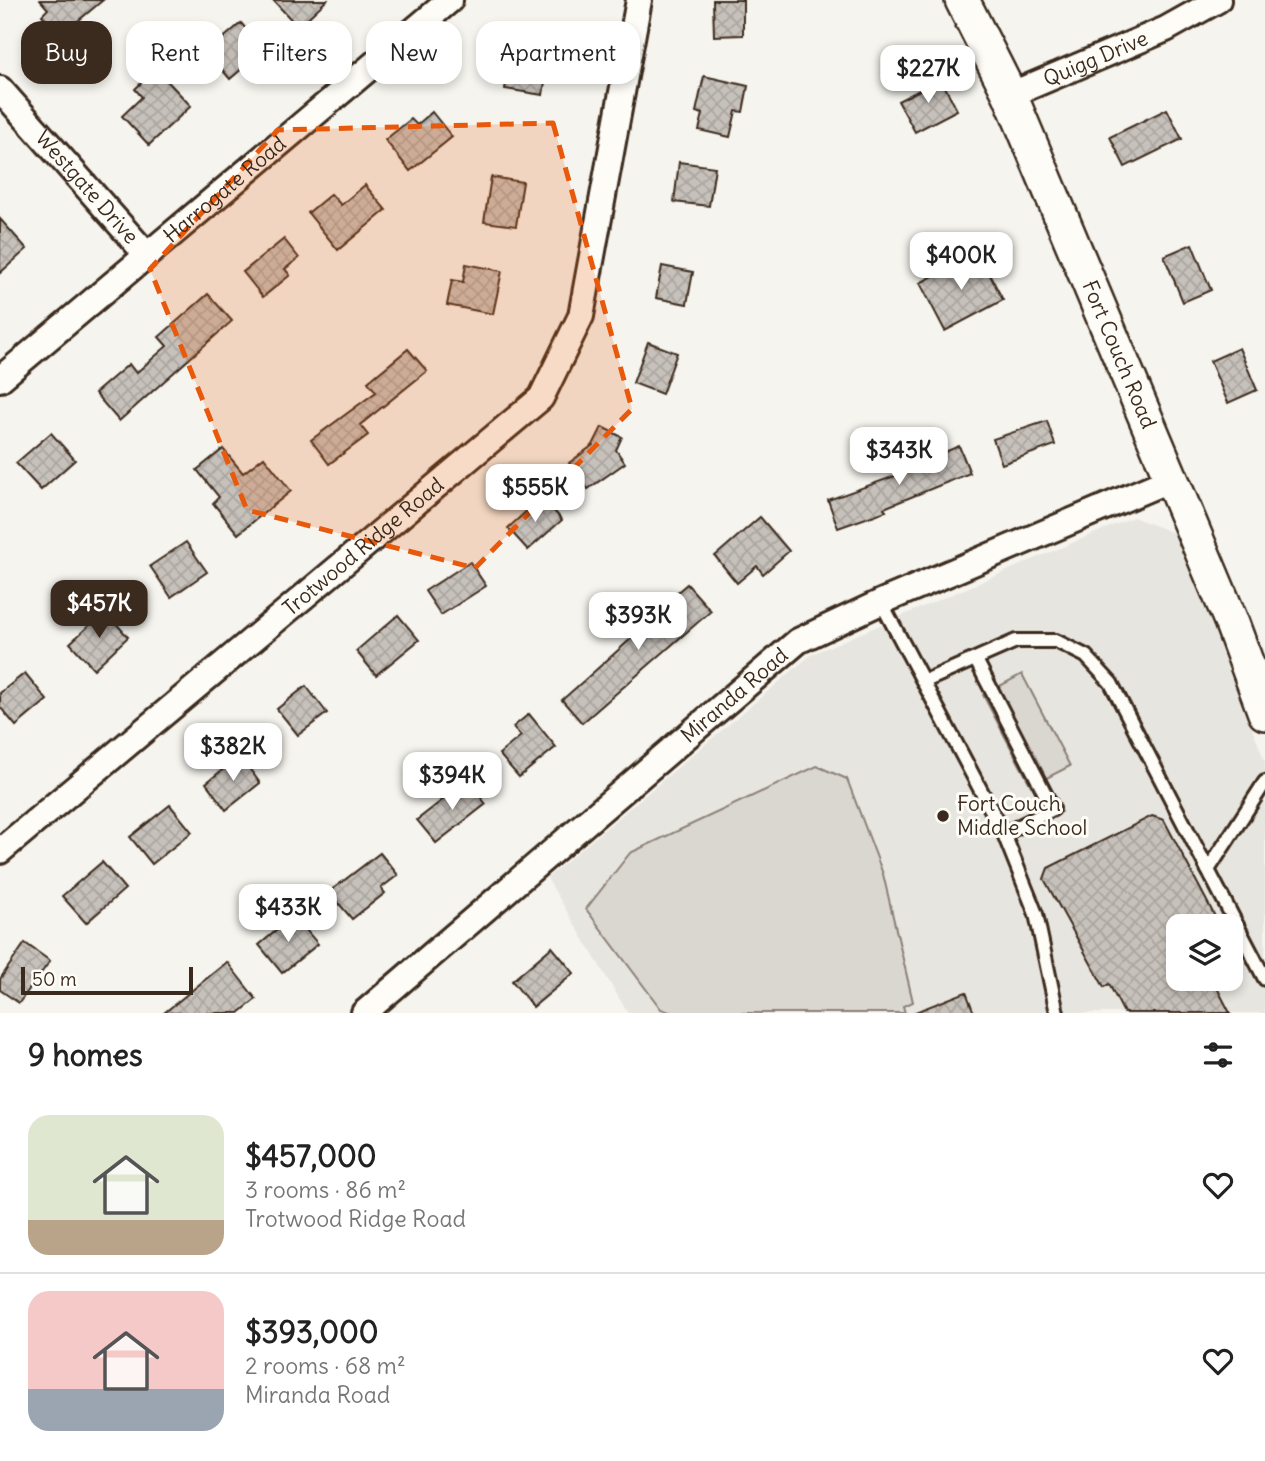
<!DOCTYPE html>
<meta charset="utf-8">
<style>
:root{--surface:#fff;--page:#f2f2f2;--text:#222;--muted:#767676;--line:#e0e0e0;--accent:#3b2a1e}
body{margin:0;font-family:Delius,sans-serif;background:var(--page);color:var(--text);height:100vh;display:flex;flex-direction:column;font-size:26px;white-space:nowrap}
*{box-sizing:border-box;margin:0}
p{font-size:23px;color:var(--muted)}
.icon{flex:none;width:38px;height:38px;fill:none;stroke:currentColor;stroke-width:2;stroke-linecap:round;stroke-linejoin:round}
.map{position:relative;height:1013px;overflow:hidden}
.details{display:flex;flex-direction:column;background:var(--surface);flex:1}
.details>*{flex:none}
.banner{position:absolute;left:21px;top:21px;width:700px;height:63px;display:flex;gap:14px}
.fabs{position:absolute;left:1166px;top:914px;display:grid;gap:14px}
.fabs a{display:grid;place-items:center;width:77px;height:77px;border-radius:14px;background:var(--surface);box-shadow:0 4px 10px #0003;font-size:35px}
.scale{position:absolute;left:21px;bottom:18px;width:172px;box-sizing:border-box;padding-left:7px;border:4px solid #3b2a1e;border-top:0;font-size:19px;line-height:24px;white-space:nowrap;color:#3b2a1e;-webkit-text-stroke:5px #fdfcf7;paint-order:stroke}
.price{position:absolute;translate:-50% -60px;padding:0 16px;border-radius:14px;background:#fff;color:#222;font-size:23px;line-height:46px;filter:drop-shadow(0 2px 4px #0008)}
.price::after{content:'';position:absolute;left:50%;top:42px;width:21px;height:16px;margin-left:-10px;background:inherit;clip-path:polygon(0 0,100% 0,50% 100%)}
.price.current{background:var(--accent);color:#fff}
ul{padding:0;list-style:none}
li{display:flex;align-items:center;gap:21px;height:175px;padding:0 28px}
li+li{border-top:2px solid var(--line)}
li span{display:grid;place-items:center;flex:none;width:196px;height:140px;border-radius:21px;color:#555}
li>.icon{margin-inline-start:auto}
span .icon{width:84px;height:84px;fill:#fffc;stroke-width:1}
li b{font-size:30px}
h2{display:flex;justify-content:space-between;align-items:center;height:84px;padding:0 28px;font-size:30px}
.chip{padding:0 24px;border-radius:21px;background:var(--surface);box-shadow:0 4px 10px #0003;font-size:24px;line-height:63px}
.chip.current{background:var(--accent);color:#fff}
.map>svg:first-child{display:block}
.built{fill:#e7e5df;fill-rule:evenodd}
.grass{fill:#dad6d0;stroke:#8a8077;stroke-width:2}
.building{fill:url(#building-cross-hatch);stroke:#3b2a1e;stroke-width:2}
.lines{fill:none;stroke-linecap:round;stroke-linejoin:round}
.lane-casing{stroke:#3b2a1e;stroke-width:18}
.street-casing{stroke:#3b2a1e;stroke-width:30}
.secondary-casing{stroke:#3b2a1e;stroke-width:38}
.lane{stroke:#fdfcf7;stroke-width:12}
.street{stroke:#fdfcf7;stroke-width:24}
.secondary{stroke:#fdfcf7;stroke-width:33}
.marked{fill:#e8590c;fill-opacity:0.2;stroke:#e8590c;stroke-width:5;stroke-dasharray:14 9;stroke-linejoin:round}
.poi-dot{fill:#3b2a1e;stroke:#fdfcf7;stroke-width:2.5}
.labels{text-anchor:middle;stroke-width:6;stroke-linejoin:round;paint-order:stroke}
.street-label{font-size:21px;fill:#3b2a1e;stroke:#fdfcf7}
.poi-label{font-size:21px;fill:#3b2a1e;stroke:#fdfcf7;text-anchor:start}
</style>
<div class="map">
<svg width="1265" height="1013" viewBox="0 0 1265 1013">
<defs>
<pattern id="building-cross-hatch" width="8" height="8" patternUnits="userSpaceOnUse" patternTransform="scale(1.75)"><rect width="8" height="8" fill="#c7c1bb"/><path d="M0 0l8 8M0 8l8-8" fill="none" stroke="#aca6a0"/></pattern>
</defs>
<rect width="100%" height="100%" fill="#f5f4ee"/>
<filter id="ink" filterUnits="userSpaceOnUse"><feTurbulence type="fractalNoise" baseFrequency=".0143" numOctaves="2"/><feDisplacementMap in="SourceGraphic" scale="14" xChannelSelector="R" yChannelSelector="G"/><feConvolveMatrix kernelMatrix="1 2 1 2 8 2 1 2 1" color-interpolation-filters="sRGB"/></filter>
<g filter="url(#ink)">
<path class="built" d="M 1133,517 L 1179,535 L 1265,762 L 1265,1013 L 628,1013 L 547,878 L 812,654 ZM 1178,926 L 1230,926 L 1230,978 L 1178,978 Z"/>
<g class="grass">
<polygon points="1022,674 1070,766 1031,786 983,695"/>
<polygon points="817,766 847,779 883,874 913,1002 903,1006 905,1013 672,1013 661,1009 586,909 630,853"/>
</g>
<g class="building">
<polygon points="40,0 103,0 60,36 42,15 48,9"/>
<polygon points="273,0 327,0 298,27"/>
<polygon points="713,0 743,0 743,35 714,36"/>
<polygon points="241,23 264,50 230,79 207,52"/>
<polygon points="522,37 551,41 543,95 505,89 512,46 520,47"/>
<polygon points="156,69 191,106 149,145 122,116 142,97 135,89"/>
<polygon points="704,76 748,86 743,112 736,111 730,137 699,130 703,114 696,112"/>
<polygon points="941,79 957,110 915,132 898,101"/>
<polygon points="1167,109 1182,139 1125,167 1110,137"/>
<polygon points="432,112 452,137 410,171 385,140 411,119 417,125"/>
<polygon points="679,162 715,167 709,206 674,202"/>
<polygon points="491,177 523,182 516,226 484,222"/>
<polygon points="365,185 386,210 338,250 308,213 331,194 341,205"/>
<polygon points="0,219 27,249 0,273"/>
<polygon points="284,239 299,258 285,269 290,275 263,297 243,272"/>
<polygon points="1192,244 1211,290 1183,302 1164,256"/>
<polygon points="978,252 1003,300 945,331 920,283"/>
<polygon points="466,264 502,271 493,314 447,305 452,280 463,282"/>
<polygon points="662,266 693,272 687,304 656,298"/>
<polygon points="208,294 232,321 119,421 95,393 129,364 136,373 167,346 159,337"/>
<polygon points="648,342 677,353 662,394 633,383"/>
<polygon points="1239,348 1257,390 1228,403 1210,361"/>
<polygon points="408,349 427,371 360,425 368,435 329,464 311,440 376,392 368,382"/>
<polygon points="1047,421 1055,445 1002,464 993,439"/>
<polygon points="602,427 622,437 616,450 625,463 588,489 569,463 593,445"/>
<polygon points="51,433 75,460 41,490 16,463"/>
<polygon points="959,446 970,473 884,508 886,511 838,528 828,500 898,475 897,472"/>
<polygon points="223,449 243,473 264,457 291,491 238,534 213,503 219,497 197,470"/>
<polygon points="542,497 562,520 528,550 508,528"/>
<polygon points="760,517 789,551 763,574 757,566 737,583 715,556"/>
<polygon points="186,542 207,572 171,597 150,566"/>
<polygon points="470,562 486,586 441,615 425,591"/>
<polygon points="687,584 711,611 582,723 562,700 633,637 630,633"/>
<polygon points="105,611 128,637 94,669 70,643"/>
<polygon points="398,615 419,640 376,675 356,651"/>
<polygon points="25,673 47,700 16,726 0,707 0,693"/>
<polygon points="306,686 327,713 298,735 277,709"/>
<polygon points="529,714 556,747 519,777 499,754 521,736 513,727"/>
<polygon points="240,756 260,783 226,810 206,783"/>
<polygon points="467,781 486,804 436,843 417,820"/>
<polygon points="170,805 192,832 152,864 130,837"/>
<polygon points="1152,816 1164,820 1220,926 1178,926 1178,978 1212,978 1230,1013 1124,1013 1109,984 1104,987 1044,879 1048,868"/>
<polygon points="380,853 398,875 381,888 385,893 352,919 329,892"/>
<polygon points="102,862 125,889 86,923 62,896"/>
<polygon points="294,916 318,944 282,973 259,945"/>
<polygon points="25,943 50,961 19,1003 0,990 0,979"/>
<polygon points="552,947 574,973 533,1007 512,981"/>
<polygon points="227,962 256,999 239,1013 164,1013"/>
<polygon points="966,992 974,1013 916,1013 915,1012"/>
</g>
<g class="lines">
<g class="lane-casing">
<g id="lane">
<polyline points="881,602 1004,834 1036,914 1057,1013"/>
<polyline points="976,660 1053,809 1004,834"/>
<polyline points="925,681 1016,641 1056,641 1086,656 1111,683 1208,870"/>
<polyline points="1265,782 1208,870 1265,979"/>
</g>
</g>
<g class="street-casing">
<g id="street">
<path id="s1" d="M 0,89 L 146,254"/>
<path id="s2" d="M 1010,95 L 1166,29 L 1218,0"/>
<path id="s3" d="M 0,379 L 450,0"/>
<path id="s4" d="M 0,851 L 541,398 L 581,316 L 639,0"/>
<path id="s5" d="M 364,1013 L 798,641 L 881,602 L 1171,479"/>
</g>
</g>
<g class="secondary-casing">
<g id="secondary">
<path id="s6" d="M 962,0 L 1010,95 L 1231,621 L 1265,713"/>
</g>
</g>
<use href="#lane" class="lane"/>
<use href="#street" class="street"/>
<use href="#secondary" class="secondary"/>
</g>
</g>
<path class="marked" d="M 553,123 L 632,409 L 475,568 L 247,510 L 150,269 L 278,130 Z"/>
<circle class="poi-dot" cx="943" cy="816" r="7"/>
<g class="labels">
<g class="street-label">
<text dy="7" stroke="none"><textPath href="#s2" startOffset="93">Quigg Drive</textPath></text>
<text dy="7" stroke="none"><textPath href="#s1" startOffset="131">Westgate Drive</textPath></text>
<text dy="7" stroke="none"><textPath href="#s3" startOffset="294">Harrogate Road</textPath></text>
<text dy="7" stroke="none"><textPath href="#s6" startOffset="388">Fort Couch Road</textPath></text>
<text dy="7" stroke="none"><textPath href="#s4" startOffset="474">Trotwood Ridge Road</textPath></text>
<text dy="7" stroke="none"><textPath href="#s5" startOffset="488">Miranda Road</textPath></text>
</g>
<g class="poi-label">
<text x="957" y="811">Fort Couch<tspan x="957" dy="24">Middle School</tspan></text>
</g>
</g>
</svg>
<div class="fabs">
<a><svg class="icon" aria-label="layers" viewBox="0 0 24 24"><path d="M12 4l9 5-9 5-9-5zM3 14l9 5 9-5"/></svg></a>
</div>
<div class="scale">50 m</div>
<b class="price" style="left:928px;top:105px">$227K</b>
<b class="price" style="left:961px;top:292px">$400K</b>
<b class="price" style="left:899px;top:487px">$343K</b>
<b class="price" style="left:535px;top:524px">$555K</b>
<b class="price current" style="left:99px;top:640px">$457K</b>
<b class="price" style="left:638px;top:652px">$393K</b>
<b class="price" style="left:233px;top:783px">$382K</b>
<b class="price" style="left:452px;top:812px">$394K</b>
<b class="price" style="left:288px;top:944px">$433K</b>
<div class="banner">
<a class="chip current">Buy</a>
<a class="chip">Rent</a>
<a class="chip">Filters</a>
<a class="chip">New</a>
<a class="chip">Apartment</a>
</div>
</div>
<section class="details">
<h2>9 homes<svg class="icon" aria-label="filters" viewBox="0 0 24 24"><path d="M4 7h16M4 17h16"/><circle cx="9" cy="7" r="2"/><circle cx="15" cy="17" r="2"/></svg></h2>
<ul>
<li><span style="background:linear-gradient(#dfe7d0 75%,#b9a48a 0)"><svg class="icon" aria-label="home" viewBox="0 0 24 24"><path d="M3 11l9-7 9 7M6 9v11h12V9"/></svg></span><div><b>$457,000</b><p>3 rooms · 86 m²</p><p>Trotwood Ridge Road</p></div><svg class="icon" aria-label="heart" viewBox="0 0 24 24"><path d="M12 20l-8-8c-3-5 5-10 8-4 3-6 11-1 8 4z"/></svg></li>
<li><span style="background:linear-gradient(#f6c9c9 70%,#9aa5b1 0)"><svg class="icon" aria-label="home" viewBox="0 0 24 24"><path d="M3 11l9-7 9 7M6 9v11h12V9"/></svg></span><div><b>$393,000</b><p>2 rooms · 68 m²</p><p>Miranda Road</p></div><svg class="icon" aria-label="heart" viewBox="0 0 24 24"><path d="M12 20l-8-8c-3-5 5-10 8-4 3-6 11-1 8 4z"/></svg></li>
</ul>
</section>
